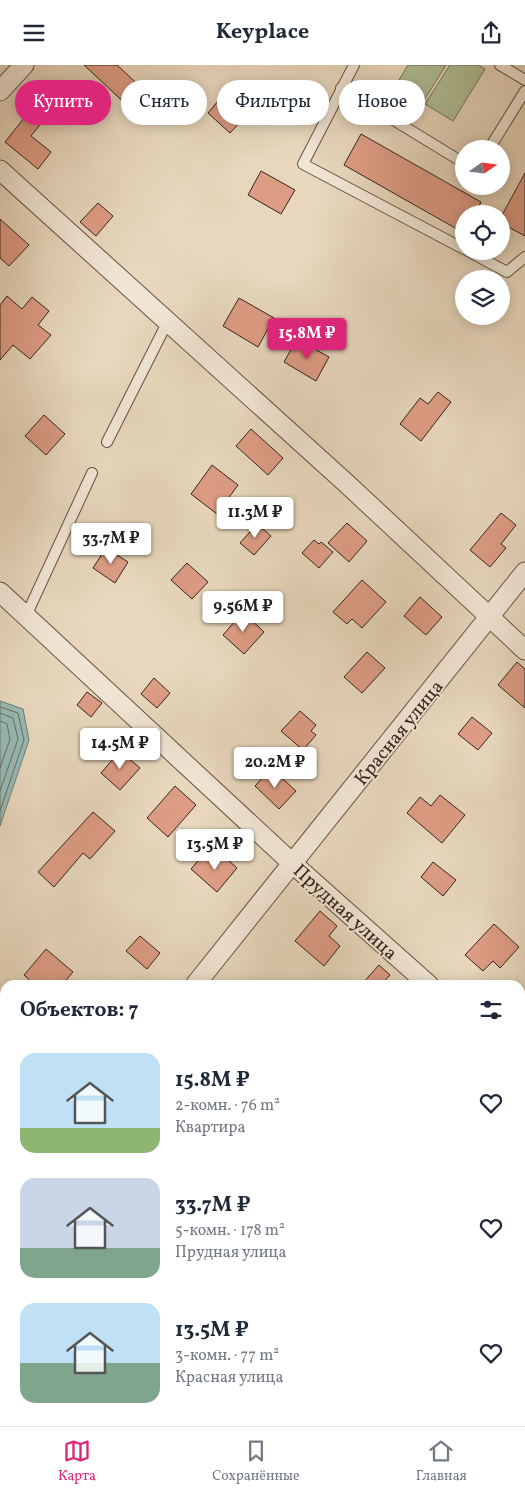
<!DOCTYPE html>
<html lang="ru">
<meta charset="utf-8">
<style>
:root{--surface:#fff;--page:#f6f6f7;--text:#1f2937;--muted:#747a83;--line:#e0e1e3;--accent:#db2777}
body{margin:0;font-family:Vollkorn,serif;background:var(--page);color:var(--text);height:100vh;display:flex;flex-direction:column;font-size:19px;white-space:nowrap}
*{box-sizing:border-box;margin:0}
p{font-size:16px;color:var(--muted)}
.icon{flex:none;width:28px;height:28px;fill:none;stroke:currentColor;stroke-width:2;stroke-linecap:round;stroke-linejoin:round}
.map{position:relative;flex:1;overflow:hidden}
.panel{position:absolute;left:0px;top:915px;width:525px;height:446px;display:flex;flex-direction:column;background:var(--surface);border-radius:15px 15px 0 0;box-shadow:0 2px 12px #0003}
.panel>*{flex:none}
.hud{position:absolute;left:15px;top:15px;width:495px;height:45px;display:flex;gap:10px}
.needle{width:32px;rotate:76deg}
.buttons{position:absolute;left:455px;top:75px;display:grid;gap:10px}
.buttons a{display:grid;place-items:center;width:55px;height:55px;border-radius:50%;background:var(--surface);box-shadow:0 2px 12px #0003;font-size:25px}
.price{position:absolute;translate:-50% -42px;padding:0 11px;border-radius:5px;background:#fff;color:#222;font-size:16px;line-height:32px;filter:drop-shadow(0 1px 2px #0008)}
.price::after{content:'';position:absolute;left:50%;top:30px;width:15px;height:11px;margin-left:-8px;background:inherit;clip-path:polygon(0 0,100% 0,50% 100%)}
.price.on{background:var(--accent);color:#fff}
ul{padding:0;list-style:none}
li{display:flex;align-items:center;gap:15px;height:125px;padding:0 20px}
li span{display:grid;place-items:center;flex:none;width:140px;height:100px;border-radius:15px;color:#555}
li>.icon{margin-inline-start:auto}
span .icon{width:60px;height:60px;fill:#fffc;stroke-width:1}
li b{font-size:21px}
h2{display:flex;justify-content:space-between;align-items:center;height:60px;padding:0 20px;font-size:21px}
.chip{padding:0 18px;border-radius:22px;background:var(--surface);box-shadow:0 2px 12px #0003;font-size:18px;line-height:45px}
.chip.on{background:var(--accent);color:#fff}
header{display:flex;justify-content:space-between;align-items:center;height:65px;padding:0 20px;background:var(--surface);font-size:22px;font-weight:700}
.tab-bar{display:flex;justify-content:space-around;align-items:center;height:70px;border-top:1px solid var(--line);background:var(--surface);font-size:14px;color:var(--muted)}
.tab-bar a{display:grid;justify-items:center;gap:2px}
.tab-bar .on{color:var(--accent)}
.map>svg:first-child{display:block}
.green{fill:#afbf96;stroke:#717258}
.water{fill:#97b9b2;stroke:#6f7d76}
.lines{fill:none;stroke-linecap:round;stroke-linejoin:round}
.shore{stroke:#656e66;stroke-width:1}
.building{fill:#dd9c84;stroke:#33241b}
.lane-casing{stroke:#605144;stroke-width:12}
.street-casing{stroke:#605144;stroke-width:21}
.lane{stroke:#f0e5d4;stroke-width:10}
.street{stroke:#f0e5d4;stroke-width:19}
.labels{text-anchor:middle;stroke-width:4;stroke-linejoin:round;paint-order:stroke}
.street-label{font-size:19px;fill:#33241b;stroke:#f0e5d4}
</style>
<header><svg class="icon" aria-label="menu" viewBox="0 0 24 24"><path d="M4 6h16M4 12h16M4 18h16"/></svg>Keyplace<svg class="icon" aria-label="share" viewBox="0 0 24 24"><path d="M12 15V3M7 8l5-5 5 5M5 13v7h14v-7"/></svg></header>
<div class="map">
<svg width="525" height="1361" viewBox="0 0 525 1361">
<rect width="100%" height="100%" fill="#e8d7bd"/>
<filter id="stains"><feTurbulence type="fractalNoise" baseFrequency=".004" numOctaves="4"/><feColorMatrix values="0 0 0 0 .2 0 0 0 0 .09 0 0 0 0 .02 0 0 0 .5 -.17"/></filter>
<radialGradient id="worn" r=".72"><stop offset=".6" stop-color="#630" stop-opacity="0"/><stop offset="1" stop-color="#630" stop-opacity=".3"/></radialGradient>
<g class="green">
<polygon points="408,0 446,0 423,37 396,20"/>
<polygon points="450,0 478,0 485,4 453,56 425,39"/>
</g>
<polygon class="water" points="0,636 23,644 29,675 0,761"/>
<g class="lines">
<g class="shore">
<polyline points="0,642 18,648 24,675 0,746"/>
<polyline points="0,648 13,653 18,674 0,726"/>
<polyline points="0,656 7,659 10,674 0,703"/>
</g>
</g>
<g class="building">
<polygon points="84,0 117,0 148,29 133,46"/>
<polygon points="223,30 246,51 230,68 208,48"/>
<polygon points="37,37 50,47 31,71 51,87 38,104 5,77"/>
<polygon points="361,69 481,137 475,149 464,149 464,168 344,100"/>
<polygon points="261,106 295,125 281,149 248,130"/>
<polygon points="525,108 525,171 501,158 501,152"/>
<polygon points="98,138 113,151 96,171 80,157"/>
<polygon points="0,154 29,180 9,201 0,193"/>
<polygon points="7,231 22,244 32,232 49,246 38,260 51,270 30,294 13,280 0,295 0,240"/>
<polygon points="239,233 274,253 258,282 223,261"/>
<polygon points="297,274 329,292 316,316 284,297"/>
<polygon points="438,327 451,337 421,376 400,359 420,333 428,339"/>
<polygon points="44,350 65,369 46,390 25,371"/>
<polygon points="251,364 283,393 268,410 236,381"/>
<polygon points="212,400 238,420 217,449 191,429"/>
<polygon points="501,448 516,460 501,479 506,483 490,502 470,485"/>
<polygon points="347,458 367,476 349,497 328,478"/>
<polygon points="257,459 271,471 254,490 240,478"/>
<polygon points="314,475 319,479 321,477 333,487 319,503 302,488"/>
<polygon points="106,483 128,497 115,518 93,503"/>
<polygon points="187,498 208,517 192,534 171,515"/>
<polygon points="362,515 386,537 362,563 352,554 347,559 333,547"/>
<polygon points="420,532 442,552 426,570 404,551"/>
<polygon points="243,547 264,567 244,589 223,570"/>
<polygon points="367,587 385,603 362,628 344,612"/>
<polygon points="517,597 525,604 525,643 498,620"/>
<polygon points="154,613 170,628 157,643 141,629"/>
<polygon points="87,627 102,638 91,652 77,640"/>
<polygon points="300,646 316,660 311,666 316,670 303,685 281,666"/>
<polygon points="472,652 492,668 478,685 458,669"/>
<polygon points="120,686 140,703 120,725 101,708"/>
<polygon points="271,703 296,726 279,744 255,721"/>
<polygon points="175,721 196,740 168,772 147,753"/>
<polygon points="440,730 465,750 442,778 407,748 420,732 431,741"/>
<polygon points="93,747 115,766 90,794 83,788 54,822 38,807"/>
<polygon points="219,787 237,803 217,827 191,804 202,791 210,798"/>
<polygon points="433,797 456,815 443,831 421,812"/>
<polygon points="320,846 337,861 329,871 340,881 324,901 295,876"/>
<polygon points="494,859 519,882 500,903 493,896 483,906 465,890"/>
<polygon points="140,871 160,888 147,904 126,886"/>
<polygon points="46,884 73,907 62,920 35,920 24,910"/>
<polygon points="379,900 390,910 381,920 361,920"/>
</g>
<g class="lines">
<g class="lane-casing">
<g id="lane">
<polyline points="354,0 303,99 464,184"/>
<polyline points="500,0 525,15"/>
<polyline points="341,23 464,98"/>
<polyline points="489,84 525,26"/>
<polyline points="468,186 507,207 525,192"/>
<polyline points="107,377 168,256"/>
<polyline points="26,551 92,408"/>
<polyline points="520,1215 525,1210"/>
<polyline points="520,1248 525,1252"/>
<polyline points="505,1356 510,1361"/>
</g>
</g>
<g class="street-casing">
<g id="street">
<polyline points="0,26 24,0"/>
<polyline points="0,105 346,418 525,585"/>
<polyline points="0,527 293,799 429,920"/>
<polyline points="195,920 525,507"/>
<polyline points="1,953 5,957"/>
<polyline points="520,979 525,973"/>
<polyline points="0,1157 5,1151"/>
<polyline points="206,1361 210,1356"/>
</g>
</g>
<use href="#lane" class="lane"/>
<use href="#street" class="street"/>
</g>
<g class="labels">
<g class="street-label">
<text transform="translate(398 667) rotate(-51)" y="7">Красная улица</text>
<text transform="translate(346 846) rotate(42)" y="7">Прудная улица</text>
</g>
</g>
<rect width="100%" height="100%" filter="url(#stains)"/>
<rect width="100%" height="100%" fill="url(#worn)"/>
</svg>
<div class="buttons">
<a><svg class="needle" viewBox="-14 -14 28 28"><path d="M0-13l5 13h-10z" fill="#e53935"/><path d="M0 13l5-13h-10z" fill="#747a83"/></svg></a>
<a><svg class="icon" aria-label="locate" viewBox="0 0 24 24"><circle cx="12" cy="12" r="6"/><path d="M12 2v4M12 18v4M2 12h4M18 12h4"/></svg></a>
<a><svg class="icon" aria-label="layers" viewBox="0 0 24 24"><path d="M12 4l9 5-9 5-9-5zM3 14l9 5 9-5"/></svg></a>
</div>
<b class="price on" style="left:307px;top:295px">15.8M ₽</b>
<b class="price" style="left:255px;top:474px">11.3M ₽</b>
<b class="price" style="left:111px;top:500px">33.7M ₽</b>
<b class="price" style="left:243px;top:568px">9.56M ₽</b>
<b class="price" style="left:120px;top:705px">14.5M ₽</b>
<b class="price" style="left:275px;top:724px">20.2M ₽</b>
<b class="price" style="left:215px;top:806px">13.5M ₽</b>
<div class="hud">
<a class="chip on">Купить</a>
<a class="chip">Снять</a>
<a class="chip">Фильтры</a>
<a class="chip">Новое</a>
</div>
<section class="panel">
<h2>Объектов: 7<svg class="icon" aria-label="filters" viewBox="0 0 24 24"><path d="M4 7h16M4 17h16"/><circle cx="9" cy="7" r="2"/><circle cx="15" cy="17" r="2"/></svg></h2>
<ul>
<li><span style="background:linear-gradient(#bfe0f5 75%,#8fb573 0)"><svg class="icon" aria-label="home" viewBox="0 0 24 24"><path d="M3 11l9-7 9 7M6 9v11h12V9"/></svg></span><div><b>15.8M ₽</b><p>2-комн. · 76 m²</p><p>Квартира</p></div><svg class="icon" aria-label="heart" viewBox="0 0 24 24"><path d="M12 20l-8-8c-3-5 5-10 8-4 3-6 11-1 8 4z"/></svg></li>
<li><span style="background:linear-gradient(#c9d6e8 70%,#7fa58c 0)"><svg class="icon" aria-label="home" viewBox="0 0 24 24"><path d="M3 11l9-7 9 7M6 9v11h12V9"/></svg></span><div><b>33.7M ₽</b><p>5-комн. · 178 m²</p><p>Прудная улица</p></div><svg class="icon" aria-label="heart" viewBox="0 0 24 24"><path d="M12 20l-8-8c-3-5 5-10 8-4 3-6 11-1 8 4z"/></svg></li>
<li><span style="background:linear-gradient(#bfe0f5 60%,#7fa58c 0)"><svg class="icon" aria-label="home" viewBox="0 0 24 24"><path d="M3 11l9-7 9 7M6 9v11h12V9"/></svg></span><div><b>13.5M ₽</b><p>3-комн. · 77 m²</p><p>Красная улица</p></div><svg class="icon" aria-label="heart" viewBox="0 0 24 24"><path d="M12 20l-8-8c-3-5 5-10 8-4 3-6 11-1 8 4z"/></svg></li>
</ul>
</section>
</div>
<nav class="tab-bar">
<a class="on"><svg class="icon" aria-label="map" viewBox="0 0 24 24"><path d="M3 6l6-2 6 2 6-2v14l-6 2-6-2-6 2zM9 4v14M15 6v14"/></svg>Карта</a>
<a><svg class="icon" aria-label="saved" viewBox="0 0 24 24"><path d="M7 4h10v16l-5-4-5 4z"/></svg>Сохранённые</a>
<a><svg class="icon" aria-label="home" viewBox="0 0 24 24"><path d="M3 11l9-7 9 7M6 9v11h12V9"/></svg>Главная</a>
</nav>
